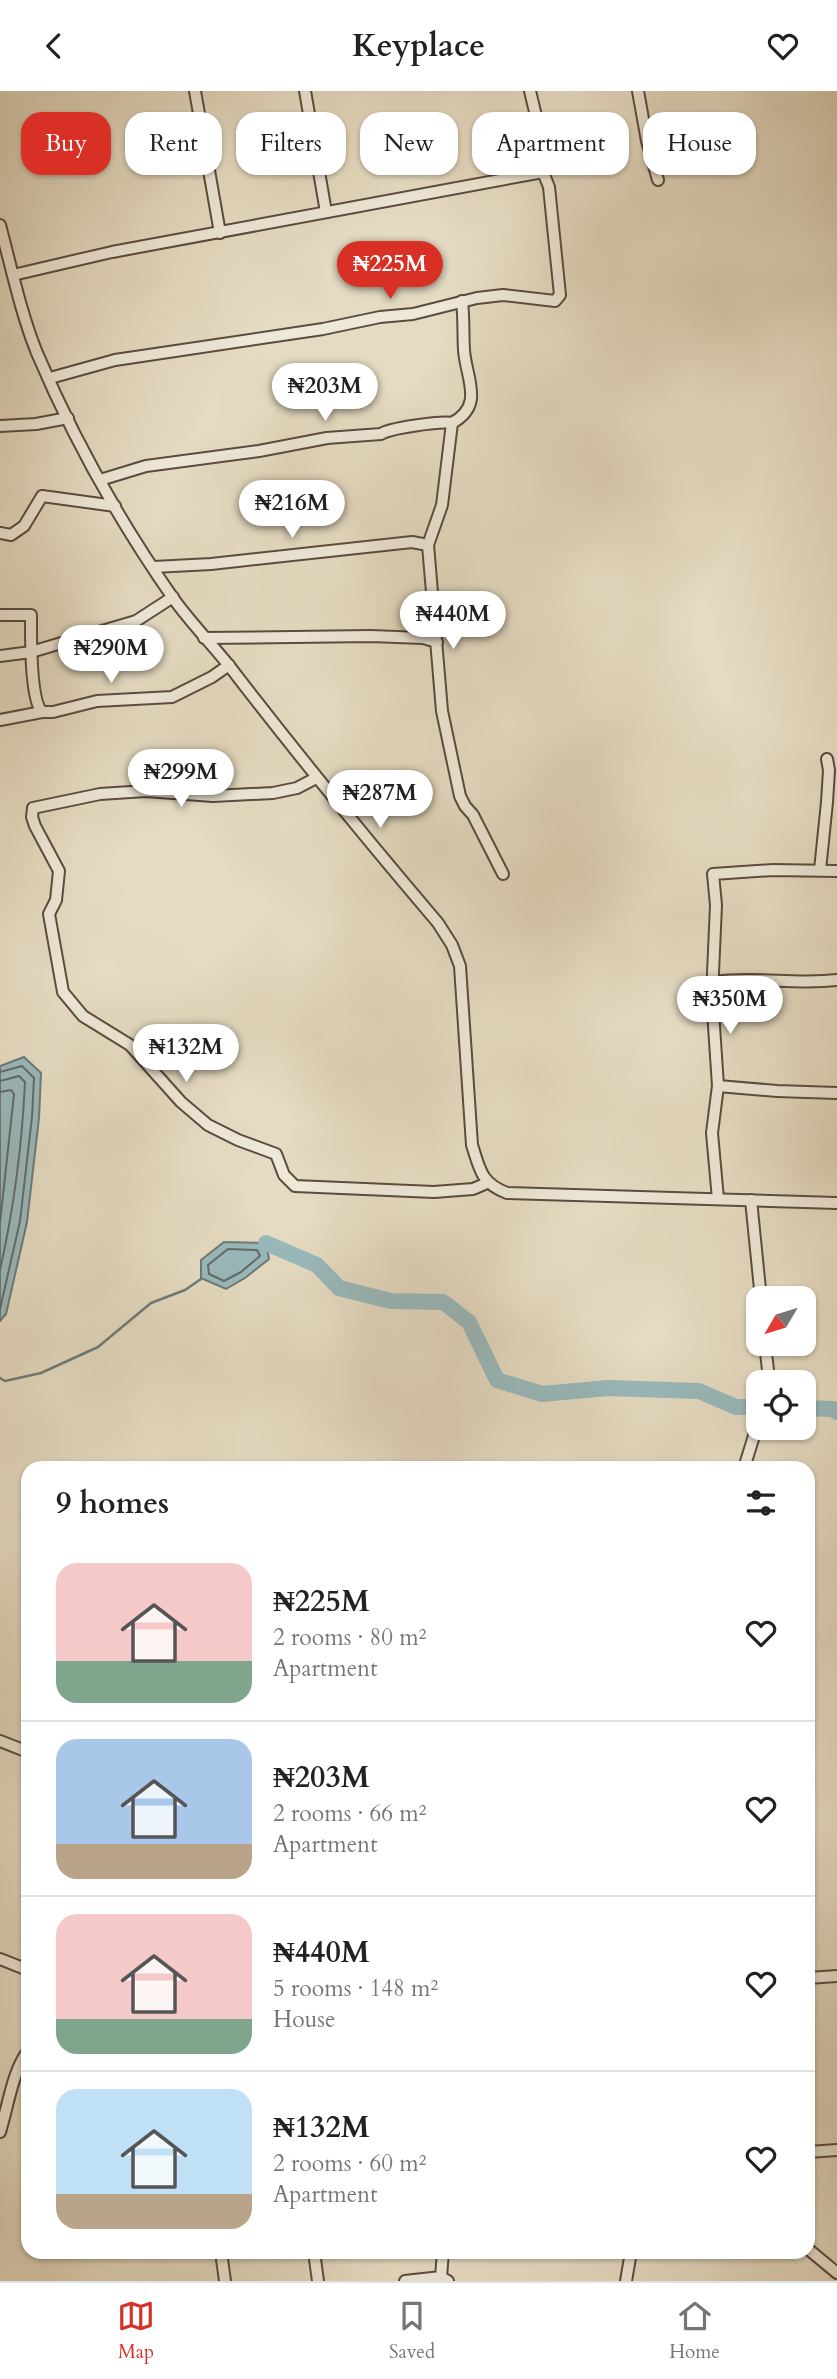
<!DOCTYPE html>
<meta charset="utf-8">
<style>
:root{--surface:#fff;--page:#f2f2f2;--text:#222;--muted:#767676;--line:#e0e0e0;--accent:#d93025}
body{margin:0;font-family:Cardo,serif;background:var(--page);color:var(--text);height:100vh;display:flex;flex-direction:column;font-size:26px;white-space:nowrap}
*{box-sizing:border-box;margin:0}
p{font-size:23px;color:var(--muted)}
.icon{flex:none;width:38px;height:38px;fill:none;stroke:currentColor;stroke-width:2;stroke-linecap:round;stroke-linejoin:round}
.map{position:relative;flex:1;overflow:hidden}
.details{position:absolute;left:21px;top:1370px;width:794px;height:798px;display:flex;flex-direction:column;background:var(--surface);border-radius:21px;box-shadow:0 2px 5px #0004}
.details>*{flex:none}
.banner{position:absolute;left:21px;top:21px;width:796px;height:63px;display:flex;gap:14px}
.needle{width:46px;rotate:232deg}
.buttons{position:absolute;left:746px;top:1195px;display:grid;gap:14px}
.buttons a{display:grid;place-items:center;width:70px;height:70px;border-radius:14px;background:var(--surface);box-shadow:0 2px 5px #0004;font-size:35px}
.price{position:absolute;translate:-50% -60px;padding:0 16px;border-radius:24px;background:#fff;color:#222;font-size:23px;line-height:46px;filter:drop-shadow(0 2px 4px #0008)}
.price::after{content:'';position:absolute;left:50%;top:42px;width:21px;height:16px;margin-left:-10px;background:inherit;clip-path:polygon(0 0,100% 0,50% 100%)}
.price.current{background:var(--accent);color:#fff}
ul{padding:0;list-style:none}
li{display:flex;align-items:center;gap:21px;height:175px;padding:0 35px}
li+li{border-top:2px solid var(--line)}
li span{display:grid;place-items:center;flex:none;width:196px;height:140px;border-radius:21px;color:#555}
li>.icon{margin-inline-start:auto}
span .icon{width:84px;height:84px;fill:#fffc;stroke-width:1}
li b{font-size:30px}
h2{display:flex;justify-content:space-between;align-items:center;height:84px;padding:0 35px;font-size:30px}
.chip{padding:0 24px;border-radius:21px;background:var(--surface);box-shadow:0 2px 5px #0004;font-size:24px;line-height:63px}
.chip.current{background:var(--accent);color:#fff}
header{display:flex;justify-content:space-between;align-items:center;height:91px;padding:0 35px;background:var(--surface);font-size:32px;font-weight:800}
.menu{display:flex;justify-content:space-around;align-items:center;height:98px;border-top:2px solid var(--line);background:var(--surface);font-size:19px;color:var(--muted)}
.menu a{display:grid;justify-items:center;gap:4px}
.menu .current{color:var(--accent)}
.map>svg:first-child{display:block}
.water{fill:#99b9bc;stroke:#6d7b78;stroke-width:2}
.lines{fill:none;stroke-linecap:round;stroke-linejoin:round}
.shore{stroke:#626b68;stroke-width:2}
.stream{stroke:#6d7b78;stroke-width:2.5}
.river{stroke:#99b9bc;stroke-width:16}
.minor-casing{stroke:#5a4c3f;stroke-width:14}
.minor{stroke:#eee8d7;stroke-width:10}
</style>
<header><svg class="icon" aria-label="back" viewBox="0 0 24 24"><path d="M15 5l-7 7 7 7"/></svg>Keyplace<svg class="icon" aria-label="heart" viewBox="0 0 24 24"><path d="M12 20l-8-8c-3-5 5-10 8-4 3-6 11-1 8 4z"/></svg></header>
<div class="map">
<svg width="837" height="2190" viewBox="0 0 837 2190">
<rect width="100%" height="100%" fill="#e5dbc2"/>
<filter id="stains"><feTurbulence type="fractalNoise" baseFrequency=".00286" numOctaves="4"/><feColorMatrix values="0 0 0 0 .2 0 0 0 0 .09 0 0 0 0 .02 0 0 0 .5 -.17"/></filter>
<radialGradient id="worn" r=".72"><stop offset=".6" stop-color="#630" stop-opacity="0"/><stop offset="1" stop-color="#630" stop-opacity=".3"/></radialGradient>
<g class="water">
<polygon points="24,966 41,982 39,1027 27,1131 6,1223 0,1230 0,975"/>
<polygon points="224,1151 266,1152 269,1168 245,1187 226,1198 201,1187 201,1169"/>
</g>
<g class="lines">
<g class="shore">
<polyline points="0,981 22,975 34,987 32,1026 20,1130 0,1218"/>
<path d="M 0,990 L 19,985 L 25,991 C 22,1054 14,1117 0,1179"/>
<polyline points="0,1001 11,999 14,1003 0,1132"/>
<polygon points="228,1158 257,1159 260,1165 241,1181 224,1190 209,1183 208,1174"/>
</g>
<polyline class="stream" points="0,1287 5,1290 41,1282 98,1256 151,1212 185,1199 201,1188"/>
<g class="river">
<polyline points="266,1152 317,1174 339,1197 391,1210 443,1211 469,1231 497,1289 542,1303 608,1297 699,1300 736,1316 758,1316"/>
<polyline points="803,1317 833,1318 837,1321"/>
</g>
<g class="minor-casing">
<g id="minor">
<polyline points="195,0 220,142"/>
<polyline points="305,0 326,121"/>
<polyline points="638,0 647,50 658,89"/>
<path d="M 0,134 C 11,175 21,223 37,262 C 73,347 120,431 173,507 C 193,535 217,558 237,585 C 302,669 369,751 438,832 L 452,854 L 460,875 L 472,1054 C 480,1079 481,1092 507,1102 L 837,1112"/>
<polyline points="13,184 112,161 543,81"/>
<polyline points="50,287 115,269 323,238 380,226 413,223 477,207 503,204 555,210 560,204 549,96 543,81 544,58 530,0"/>
<polyline points="452,332 442,414 428,454 442,620 460,705 465,715 473,724 503,783"/>
<polyline points="0,335 36,333 68,327"/>
<path d="M 100,389 L 146,375 L 259,360 L 327,347 L 381,343 C 390,337 440,330 452,332 C 485,314 466,288 464,259 C 463,243 464,226 462,210"/>
<polyline points="0,442 11,444 24,435 42,405 115,415"/>
<polyline points="154,476 211,473 412,451 428,454"/>
<path d="M 0,524 L 31,524 C 31,545 30,608 42,621"/>
<polyline points="204,547 371,545 423,547 437,551"/>
<polyline points="0,565 31,561 136,530 173,506"/>
<polyline points="0,629 42,621 53,621 97,610 172,606 212,586 229,574"/>
<polyline points="316,687 297,697 273,702 213,705 146,700 100,703 33,717 32,726 35,735 59,780 56,809 49,823 63,901 83,925 130,954 181,1011 208,1034 238,1049 276,1063 284,1084 295,1095 434,1101 473,1098 487,1092"/>
<polyline points="820,779 827,711 829,679 827,668"/>
<path d="M 714,891 C 754,885 796,894 837,889"/>
<polyline points="718,995 777,1000 837,1002"/>
<polyline points="718,1108 712,1042 718,995 712,905 716,814 713,783 773,779 837,780"/>
<polyline points="751,1109 761,1208"/>
<polyline points="765,1253 768,1279 767,1292"/>
<polyline points="744,1377 758,1332"/>
<polyline points="0,1650 28,1661"/>
<polyline points="0,1868 28,1879"/>
<polyline points="808,1887 837,1885"/>
<path d="M 0,2041 C 8,2016 12,1981 28,1960"/>
<polyline points="808,2061 837,2059"/>
<polyline points="808,2158 837,2182"/>
<polyline points="221,2161 225,2190"/>
<polyline points="314,2161 318,2190"/>
<polyline points="441,2186 443,2161"/>
<polyline points="405,2190 441,2186 448,2190"/>
<polyline points="626,2190 631,2161"/>
</g>
</g>
<use href="#minor" class="minor"/>
</g>
<rect width="100%" height="100%" filter="url(#stains)"/>
<rect width="100%" height="100%" fill="url(#worn)"/>
</svg>
<div class="buttons">
<a><svg class="needle" viewBox="-14 -14 28 28"><path d="M0-13l5 13h-10z" fill="#e53935"/><path d="M0 13l5-13h-10z" fill="#767676"/></svg></a>
<a><svg class="icon" aria-label="locate" viewBox="0 0 24 24"><circle cx="12" cy="12" r="6"/><path d="M12 2v4M12 18v4M2 12h4M18 12h4"/></svg></a>
</div>
<b class="price current" style="left:390px;top:210px">₦225M</b>
<b class="price" style="left:325px;top:332px">₦203M</b>
<b class="price" style="left:292px;top:449px">₦216M</b>
<b class="price" style="left:453px;top:560px">₦440M</b>
<b class="price" style="left:111px;top:594px">₦290M</b>
<b class="price" style="left:181px;top:718px">₦299M</b>
<b class="price" style="left:380px;top:739px">₦287M</b>
<b class="price" style="left:730px;top:945px">₦350M</b>
<b class="price" style="left:186px;top:993px">₦132M</b>
<div class="banner">
<a class="chip current">Buy</a>
<a class="chip">Rent</a>
<a class="chip">Filters</a>
<a class="chip">New</a>
<a class="chip">Apartment</a>
<a class="chip">House</a>
</div>
<section class="details">
<h2>9 homes<svg class="icon" aria-label="filters" viewBox="0 0 24 24"><path d="M4 7h16M4 17h16"/><circle cx="9" cy="7" r="2"/><circle cx="15" cy="17" r="2"/></svg></h2>
<ul>
<li><span style="background:linear-gradient(#f6c9c9 70%,#7fa58c 0)"><svg class="icon" aria-label="home" viewBox="0 0 24 24"><path d="M3 11l9-7 9 7M6 9v11h12V9"/></svg></span><div><b>₦225M</b><p>2 rooms · 80 m²</p><p>Apartment</p></div><svg class="icon" aria-label="heart" viewBox="0 0 24 24"><path d="M12 20l-8-8c-3-5 5-10 8-4 3-6 11-1 8 4z"/></svg></li>
<li><span style="background:linear-gradient(#a9c7e8 75%,#b9a48a 0)"><svg class="icon" aria-label="home" viewBox="0 0 24 24"><path d="M3 11l9-7 9 7M6 9v11h12V9"/></svg></span><div><b>₦203M</b><p>2 rooms · 66 m²</p><p>Apartment</p></div><svg class="icon" aria-label="heart" viewBox="0 0 24 24"><path d="M12 20l-8-8c-3-5 5-10 8-4 3-6 11-1 8 4z"/></svg></li>
<li><span style="background:linear-gradient(#f6c9c9 75%,#7fa58c 0)"><svg class="icon" aria-label="home" viewBox="0 0 24 24"><path d="M3 11l9-7 9 7M6 9v11h12V9"/></svg></span><div><b>₦440M</b><p>5 rooms · 148 m²</p><p>House</p></div><svg class="icon" aria-label="heart" viewBox="0 0 24 24"><path d="M12 20l-8-8c-3-5 5-10 8-4 3-6 11-1 8 4z"/></svg></li>
<li><span style="background:linear-gradient(#bfe0f5 75%,#b9a48a 0)"><svg class="icon" aria-label="home" viewBox="0 0 24 24"><path d="M3 11l9-7 9 7M6 9v11h12V9"/></svg></span><div><b>₦132M</b><p>2 rooms · 60 m²</p><p>Apartment</p></div><svg class="icon" aria-label="heart" viewBox="0 0 24 24"><path d="M12 20l-8-8c-3-5 5-10 8-4 3-6 11-1 8 4z"/></svg></li>
</ul>
</section>
</div>
<nav class="menu">
<a class="current"><svg class="icon" aria-label="map" viewBox="0 0 24 24"><path d="M3 6l6-2 6 2 6-2v14l-6 2-6-2-6 2zM9 4v14M15 6v14"/></svg>Map</a>
<a><svg class="icon" aria-label="saved" viewBox="0 0 24 24"><path d="M7 4h10v16l-5-4-5 4z"/></svg>Saved</a>
<a><svg class="icon" aria-label="home" viewBox="0 0 24 24"><path d="M3 11l9-7 9 7M6 9v11h12V9"/></svg>Home</a>
</nav>
